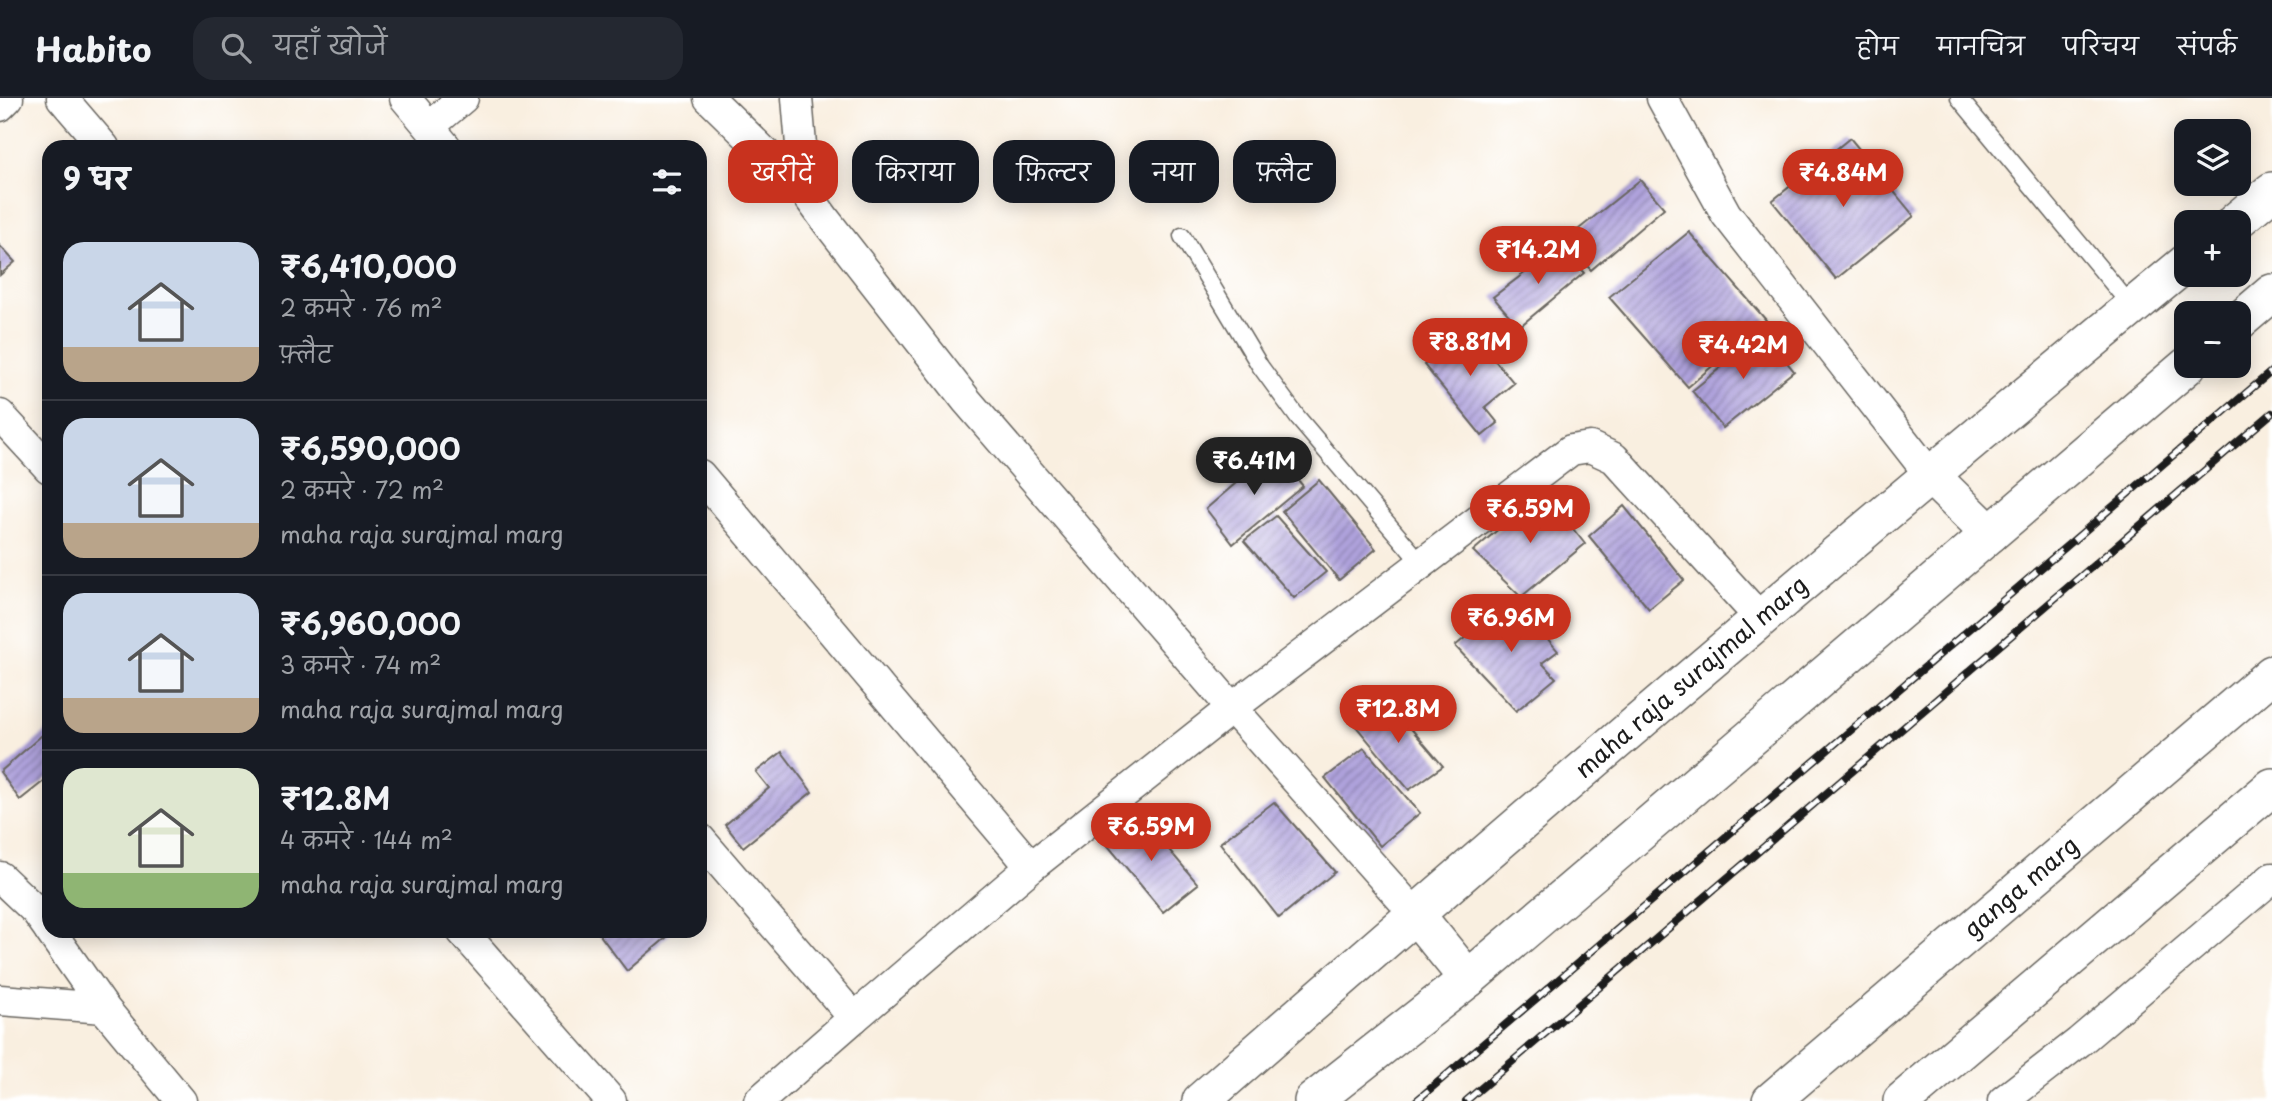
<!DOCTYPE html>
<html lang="hi">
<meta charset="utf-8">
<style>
:root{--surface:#171b24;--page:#242831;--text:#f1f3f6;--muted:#9ea1a6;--line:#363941;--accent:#c8321e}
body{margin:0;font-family:"Playpen Sans","Playpen Sans Deva",sans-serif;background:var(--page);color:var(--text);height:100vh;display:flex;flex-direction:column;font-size:26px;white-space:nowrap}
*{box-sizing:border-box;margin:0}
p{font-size:23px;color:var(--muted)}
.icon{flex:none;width:38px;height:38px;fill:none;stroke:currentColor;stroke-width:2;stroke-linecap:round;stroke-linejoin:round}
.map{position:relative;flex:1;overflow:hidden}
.drawer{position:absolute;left:42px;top:42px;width:665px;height:798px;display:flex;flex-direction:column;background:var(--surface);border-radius:21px;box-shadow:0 4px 18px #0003}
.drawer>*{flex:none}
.guide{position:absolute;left:728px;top:42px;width:665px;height:63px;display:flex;gap:14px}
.controls{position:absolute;left:2174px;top:21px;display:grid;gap:14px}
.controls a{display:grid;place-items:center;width:77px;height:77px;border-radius:14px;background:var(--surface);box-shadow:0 4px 18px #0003;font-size:35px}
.price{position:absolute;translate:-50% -60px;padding:0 16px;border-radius:24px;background:var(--accent);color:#fff;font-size:23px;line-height:46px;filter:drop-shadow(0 2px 4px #0008)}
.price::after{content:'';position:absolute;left:50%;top:42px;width:21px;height:16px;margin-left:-10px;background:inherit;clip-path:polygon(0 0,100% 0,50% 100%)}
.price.selected{background:#222;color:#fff}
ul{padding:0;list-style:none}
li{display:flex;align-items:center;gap:21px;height:175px;padding:0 21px}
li+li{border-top:2px solid var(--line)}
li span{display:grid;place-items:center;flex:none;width:196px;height:140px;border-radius:21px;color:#555}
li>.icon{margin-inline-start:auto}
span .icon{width:84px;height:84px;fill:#fffc;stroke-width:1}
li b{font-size:30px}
h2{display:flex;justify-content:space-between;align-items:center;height:84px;padding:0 21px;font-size:30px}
.tag{padding:0 24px;border-radius:21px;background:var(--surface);box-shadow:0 4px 18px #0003;font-size:24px;line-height:63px}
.tag.selected{background:var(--accent);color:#fff}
header{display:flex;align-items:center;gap:42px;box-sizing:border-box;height:98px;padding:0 35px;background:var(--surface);border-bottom:2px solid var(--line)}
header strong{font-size:33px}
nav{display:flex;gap:38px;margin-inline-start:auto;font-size:24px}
.search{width:490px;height:63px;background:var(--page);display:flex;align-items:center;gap:18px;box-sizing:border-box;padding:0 24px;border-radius:21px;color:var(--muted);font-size:26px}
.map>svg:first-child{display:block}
.building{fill:url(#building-hatch)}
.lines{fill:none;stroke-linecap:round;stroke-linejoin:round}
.service-casing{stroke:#696661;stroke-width:19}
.minor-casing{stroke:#696661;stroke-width:33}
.tertiary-casing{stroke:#696661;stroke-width:40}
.service{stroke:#fff;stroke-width:16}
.minor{stroke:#fff;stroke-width:30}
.tertiary{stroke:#fff;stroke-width:37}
.rail-casing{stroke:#1c1c1c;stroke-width:8}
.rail{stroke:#fff;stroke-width:5;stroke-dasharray:16;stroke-linecap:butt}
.labels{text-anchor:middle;stroke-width:5;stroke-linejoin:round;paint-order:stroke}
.street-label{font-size:24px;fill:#1c1c1c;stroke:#fff}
</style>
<header>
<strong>Habito</strong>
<div class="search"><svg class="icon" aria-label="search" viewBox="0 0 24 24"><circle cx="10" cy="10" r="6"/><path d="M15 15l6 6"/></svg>यहाँ खोजें</div>
<nav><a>होम</a><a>मानचित्र</a><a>परिचय</a><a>संपर्क</a></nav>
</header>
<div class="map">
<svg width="2272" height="1003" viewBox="0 0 2272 1003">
<defs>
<pattern id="building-hatch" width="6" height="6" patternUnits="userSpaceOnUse" patternTransform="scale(1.75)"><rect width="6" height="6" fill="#afa2dc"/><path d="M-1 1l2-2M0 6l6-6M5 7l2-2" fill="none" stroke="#8e83b2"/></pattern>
</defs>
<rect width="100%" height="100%" fill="#fff"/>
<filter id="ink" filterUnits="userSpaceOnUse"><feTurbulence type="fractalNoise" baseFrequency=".0143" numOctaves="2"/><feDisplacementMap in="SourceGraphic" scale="14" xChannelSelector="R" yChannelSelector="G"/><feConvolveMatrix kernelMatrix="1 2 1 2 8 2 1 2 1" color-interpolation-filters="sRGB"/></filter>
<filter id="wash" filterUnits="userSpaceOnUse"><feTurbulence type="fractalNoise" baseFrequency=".00686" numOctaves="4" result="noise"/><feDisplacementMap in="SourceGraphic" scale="28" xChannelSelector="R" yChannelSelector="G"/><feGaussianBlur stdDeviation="1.57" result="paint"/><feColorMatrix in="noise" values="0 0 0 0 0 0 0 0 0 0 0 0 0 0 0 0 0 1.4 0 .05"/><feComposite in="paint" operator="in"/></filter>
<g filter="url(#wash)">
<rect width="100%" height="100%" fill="#f9efe0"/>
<g id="blocks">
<g class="building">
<polygon points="1850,40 1914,118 1836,181 1772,103"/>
<polygon points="1640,82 1664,110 1591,172 1564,143"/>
<polygon points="1689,134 1766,222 1688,289 1609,199"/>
<polygon points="0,148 15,164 0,177"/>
<polygon points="1560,148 1584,175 1519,229 1493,199"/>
<polygon points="1468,230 1514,285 1485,309 1498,325 1482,338 1424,267"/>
<polygon points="1763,235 1794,273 1723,330 1692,293"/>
<polygon points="1273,353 1303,388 1233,446 1206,411"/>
<polygon points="1319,382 1376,451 1339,482 1282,413"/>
<polygon points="1543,393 1585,446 1521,499 1473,453"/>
<polygon points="1624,408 1684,482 1649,511 1589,438"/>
<polygon points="1276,418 1326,474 1294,500 1244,443"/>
<polygon points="1513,500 1558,553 1542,565 1556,580 1516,613 1455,548"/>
<polygon points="1385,600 1443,668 1409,692 1354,626"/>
<polygon points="49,631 49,679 20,702 0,674"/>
<polygon points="1364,650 1420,715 1380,748 1325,680"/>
<polygon points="782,654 812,694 743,749 725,727 769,690 756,674"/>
<polygon points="1274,704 1335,774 1279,820 1220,745"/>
<polygon points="1138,715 1198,786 1163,814 1104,743"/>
<polygon points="597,833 674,833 627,873"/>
</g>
</g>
</g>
<g filter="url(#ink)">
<use href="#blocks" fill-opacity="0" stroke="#696661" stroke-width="2"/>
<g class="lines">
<g class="service-casing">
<g id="service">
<polyline points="1959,0 2132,209"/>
<polyline points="1182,138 1260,268 1298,320 1421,465"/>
</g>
</g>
<g class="minor-casing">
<g id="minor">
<polyline points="62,0 104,49"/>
<polyline points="405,0 446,49"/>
<polyline points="709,0 805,94"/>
<polyline points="797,0 805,94 827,124 967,303 1232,610 1415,816"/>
<polyline points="1662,0 1726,116 1930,377"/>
<polyline points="0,8 8,0"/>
<polyline points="430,28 463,0"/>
<polyline points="0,317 49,370"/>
<polyline points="700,377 1031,769"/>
<polyline points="700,741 854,920 1031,769 1232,610 1571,352 1590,349 1614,360 1761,521"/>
<polyline points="0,779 36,813 49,831"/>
<polyline points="50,833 104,910 181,1003"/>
<polyline points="462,833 611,1003"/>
<polyline points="0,902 104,910"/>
<polyline points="759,1003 854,920"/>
<polyline points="2003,1003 2079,944 2272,780"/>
</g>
</g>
<g class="tertiary-casing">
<g id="tertiary">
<polyline points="2235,124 2272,93"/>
<polyline points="2238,224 2272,195"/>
<polyline points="1930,377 1990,436"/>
<polyline points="1415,816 1468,881"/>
<path id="s1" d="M 1201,1003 C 1525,719 1853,439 2186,165"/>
<polyline points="1313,1003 1468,881 2187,268"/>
<path id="s2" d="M 1771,1003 L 2272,576"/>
<polyline points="1902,1003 2272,689"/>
</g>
</g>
<use href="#service" class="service"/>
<use href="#minor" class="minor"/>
<use href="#tertiary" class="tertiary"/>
<g class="rail-casing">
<g id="rail">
<polyline points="1416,1003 2272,273"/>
<polyline points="1466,1003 2272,315"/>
</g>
</g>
<use href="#rail" class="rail"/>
</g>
</g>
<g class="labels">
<g class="street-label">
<text dy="8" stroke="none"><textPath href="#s1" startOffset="648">maha raja surajmal marg</textPath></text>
<text dy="8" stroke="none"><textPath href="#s2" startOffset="329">ganga marg</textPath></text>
</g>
</g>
</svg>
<div class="controls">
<a><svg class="icon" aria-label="layers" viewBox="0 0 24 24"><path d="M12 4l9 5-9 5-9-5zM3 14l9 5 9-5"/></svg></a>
<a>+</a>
<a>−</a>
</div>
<b class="price" style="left:1843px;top:111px">₹4.84M</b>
<b class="price" style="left:1538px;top:188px">₹14.2M</b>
<b class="price" style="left:1470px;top:280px">₹8.81M</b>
<b class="price" style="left:1743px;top:283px">₹4.42M</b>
<b class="price selected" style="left:1254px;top:399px">₹6.41M</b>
<b class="price" style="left:1530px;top:447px">₹6.59M</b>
<b class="price" style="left:1511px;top:556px">₹6.96M</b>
<b class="price" style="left:1398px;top:647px">₹12.8M</b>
<b class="price" style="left:1151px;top:765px">₹6.59M</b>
<div class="guide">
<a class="tag selected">खरीदें</a>
<a class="tag">किराया</a>
<a class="tag">फ़िल्टर</a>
<a class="tag">नया</a>
<a class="tag">फ़्लैट</a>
</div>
<section class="drawer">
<h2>9 घर<svg class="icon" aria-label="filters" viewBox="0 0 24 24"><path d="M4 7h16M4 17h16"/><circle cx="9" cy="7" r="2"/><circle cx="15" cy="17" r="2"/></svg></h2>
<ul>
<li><span style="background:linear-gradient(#c9d6e8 75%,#b9a48a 0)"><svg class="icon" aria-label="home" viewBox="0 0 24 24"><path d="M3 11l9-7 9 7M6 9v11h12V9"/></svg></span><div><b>₹6,410,000</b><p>2 कमरे · 76 m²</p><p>फ़्लैट</p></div></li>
<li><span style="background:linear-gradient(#c9d6e8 75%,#b9a48a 0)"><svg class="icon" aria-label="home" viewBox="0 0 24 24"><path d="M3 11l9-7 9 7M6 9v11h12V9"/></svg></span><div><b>₹6,590,000</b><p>2 कमरे · 72 m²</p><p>maha raja surajmal marg</p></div></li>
<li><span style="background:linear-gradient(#c9d6e8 75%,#b9a48a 0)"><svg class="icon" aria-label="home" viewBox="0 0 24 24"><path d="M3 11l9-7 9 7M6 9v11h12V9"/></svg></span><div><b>₹6,960,000</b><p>3 कमरे · 74 m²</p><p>maha raja surajmal marg</p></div></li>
<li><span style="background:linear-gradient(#dfe7d0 75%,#8fb573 0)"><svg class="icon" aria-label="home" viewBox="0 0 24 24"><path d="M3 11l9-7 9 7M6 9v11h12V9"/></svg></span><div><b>₹12.8M</b><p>4 कमरे · 144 m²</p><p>maha raja surajmal marg</p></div></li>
</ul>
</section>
</div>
